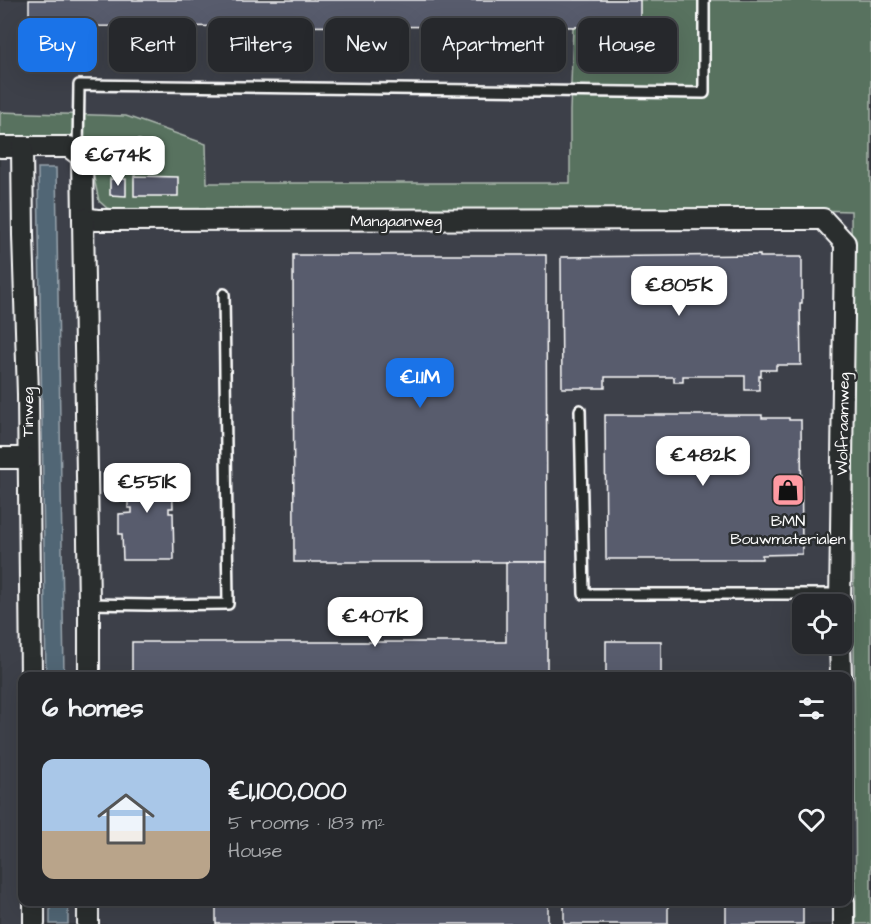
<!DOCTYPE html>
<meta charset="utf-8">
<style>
:root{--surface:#26282c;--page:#2e3034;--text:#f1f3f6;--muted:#a4a6a9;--line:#424448;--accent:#1a73e8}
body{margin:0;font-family:"Architects Daughter",sans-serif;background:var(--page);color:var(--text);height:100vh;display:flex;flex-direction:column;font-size:22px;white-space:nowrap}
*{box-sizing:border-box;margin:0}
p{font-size:20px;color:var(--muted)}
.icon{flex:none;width:33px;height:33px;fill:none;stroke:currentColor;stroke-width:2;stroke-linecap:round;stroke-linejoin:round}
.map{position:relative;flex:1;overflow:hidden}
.drawer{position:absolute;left:18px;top:672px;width:834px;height:234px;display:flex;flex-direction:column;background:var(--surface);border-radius:12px;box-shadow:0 6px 24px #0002,0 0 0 2px var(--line)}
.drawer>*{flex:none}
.banner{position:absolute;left:18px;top:18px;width:836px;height:54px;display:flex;gap:12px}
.tools{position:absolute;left:792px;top:594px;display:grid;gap:12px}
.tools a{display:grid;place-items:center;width:60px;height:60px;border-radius:12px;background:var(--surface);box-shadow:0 6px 24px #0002,0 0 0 2px var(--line);font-size:30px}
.price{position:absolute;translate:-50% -51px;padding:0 14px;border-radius:12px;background:#fff;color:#222;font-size:20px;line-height:39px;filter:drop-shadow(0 2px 3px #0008)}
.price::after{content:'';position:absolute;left:50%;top:36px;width:18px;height:14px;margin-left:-9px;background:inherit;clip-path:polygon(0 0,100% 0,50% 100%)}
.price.current{background:var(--accent);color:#fff}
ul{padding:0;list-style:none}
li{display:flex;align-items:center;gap:18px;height:150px;padding:0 24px}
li+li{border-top:2px solid var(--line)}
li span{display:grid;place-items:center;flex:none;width:168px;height:120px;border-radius:12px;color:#555}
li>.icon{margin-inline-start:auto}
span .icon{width:72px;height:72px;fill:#fffc;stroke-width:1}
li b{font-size:26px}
h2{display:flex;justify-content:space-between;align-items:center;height:72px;padding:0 24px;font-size:26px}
.tag{padding:0 21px;border-radius:12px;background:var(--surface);box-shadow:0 6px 24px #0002,0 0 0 2px var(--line);font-size:21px;line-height:54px}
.tag.current{background:var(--accent);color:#fff}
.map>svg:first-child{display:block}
.built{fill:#3e414a;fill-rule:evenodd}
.green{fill:#59725f;stroke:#acb8af;stroke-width:1.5}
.water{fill:#516675;stroke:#97a3ac;stroke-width:1.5}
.building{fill:#595b6d;stroke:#fff;stroke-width:1.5}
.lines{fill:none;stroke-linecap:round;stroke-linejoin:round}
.service-casing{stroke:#fff;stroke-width:14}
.minor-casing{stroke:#fff;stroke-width:24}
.service{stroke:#2a2d2e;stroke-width:9}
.minor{stroke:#2a2d2e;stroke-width:20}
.labels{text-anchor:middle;stroke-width:5;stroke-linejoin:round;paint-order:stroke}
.street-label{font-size:16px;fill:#fff;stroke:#2a2d2e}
.poi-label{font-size:16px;fill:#fff;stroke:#2a2d2e}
</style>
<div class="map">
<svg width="871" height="924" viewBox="0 0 871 924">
<rect width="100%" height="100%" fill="#33363b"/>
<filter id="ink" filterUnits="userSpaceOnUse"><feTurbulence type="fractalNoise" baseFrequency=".0167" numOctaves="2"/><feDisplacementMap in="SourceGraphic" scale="12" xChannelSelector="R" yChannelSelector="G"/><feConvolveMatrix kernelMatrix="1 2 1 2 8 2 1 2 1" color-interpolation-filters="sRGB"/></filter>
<g filter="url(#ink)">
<path class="built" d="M 0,0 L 871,0 L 861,924 L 0,924 ZM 802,604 L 842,604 L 842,644 L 802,644 ZM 22,676 L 848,676 L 848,902 L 22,902 Z"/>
<polygon class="green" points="574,0 871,0 871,924 856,924 851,211 814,210 114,210 107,208 99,201 89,155 0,139 0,112 126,116 206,144 207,183 570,183 570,111"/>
<g class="water">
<polygon points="38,168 56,168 64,676 46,676"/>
<rect x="50" y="902" width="18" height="22"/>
</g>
<g class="building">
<polygon points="29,0 640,0 640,27 29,26"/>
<rect x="132" y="140" width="8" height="15"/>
<polygon points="134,176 178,177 178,196 134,196"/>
<polygon points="110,179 126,179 126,196 110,195"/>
<polygon points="293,255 546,255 547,562 294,562"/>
<polygon points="760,255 760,257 802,257 802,303 800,303 801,365 776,365 776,370 761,370 761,376 759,376 759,390 745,390 745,376 683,376 683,382 674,382 674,377 605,377 605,388 562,388 561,257"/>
<polygon points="605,415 762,415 762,418 789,418 789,420 801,420 802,554 762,555 762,559 606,559"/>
<polygon points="125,469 172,469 173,508 169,508 169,513 173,513 174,560 123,560 122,534 119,534 119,514 132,513 132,508 128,508 128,501 114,501 114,487 118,487 117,473 126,473"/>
<polygon points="506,562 547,562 547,676 132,676 132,642 506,642"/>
<rect x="606" y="641" width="55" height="35"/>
<rect x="216" y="902" width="332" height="22"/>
<rect x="564" y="902" width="104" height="22"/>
<rect x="726" y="902" width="77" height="22"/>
</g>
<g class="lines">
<g class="service-casing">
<g id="service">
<polyline points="78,152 79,85 704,93 704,0"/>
<polyline points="580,410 584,594 840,594"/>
<polyline points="89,604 149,605 228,604 224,294"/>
</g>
</g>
<g class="minor-casing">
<g id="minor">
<polyline points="0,147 69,147 82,157 83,218 97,220 823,219 845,243 840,604"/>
<polyline points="22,147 23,235 28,394 31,676"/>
<polyline points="83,218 89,604 89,676"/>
<polyline points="0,458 28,458"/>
<polyline points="840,644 841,676"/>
<polyline points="34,902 34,924"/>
<polyline points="844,902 844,924"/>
<polyline points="88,924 88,902"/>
</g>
</g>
<use href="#service" class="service"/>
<use href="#minor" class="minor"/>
</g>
</g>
<defs>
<g id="shop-square" transform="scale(1.725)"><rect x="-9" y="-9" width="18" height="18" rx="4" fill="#ff9aa2" stroke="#2a2d2e"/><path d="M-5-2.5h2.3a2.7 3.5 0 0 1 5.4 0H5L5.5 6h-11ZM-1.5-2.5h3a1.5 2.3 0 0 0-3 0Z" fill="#111"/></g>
</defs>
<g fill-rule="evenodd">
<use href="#shop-square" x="788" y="490"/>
</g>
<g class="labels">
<g class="street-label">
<text x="396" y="226">Mangaanweg</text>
<text transform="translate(27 412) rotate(-90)" y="6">Tinweg</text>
<text transform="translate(842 424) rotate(-89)" y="6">Wolfraamweg</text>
</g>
<g class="poi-label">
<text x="788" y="526">BMN<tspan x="788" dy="18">Bouwmaterialen</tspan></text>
</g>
</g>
</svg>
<div class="tools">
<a><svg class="icon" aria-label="locate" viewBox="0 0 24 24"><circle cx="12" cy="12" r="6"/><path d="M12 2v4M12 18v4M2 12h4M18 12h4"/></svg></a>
</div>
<b class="price" style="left:118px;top:187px">€674K</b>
<b class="price" style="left:679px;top:317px">€805K</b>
<b class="price current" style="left:420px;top:409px">€1.1M</b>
<b class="price" style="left:703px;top:487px">€482K</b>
<b class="price" style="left:147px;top:514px">€551K</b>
<b class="price" style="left:375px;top:648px">€407K</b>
<div class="banner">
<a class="tag current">Buy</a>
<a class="tag">Rent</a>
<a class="tag">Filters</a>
<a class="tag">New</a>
<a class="tag">Apartment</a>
<a class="tag">House</a>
</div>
<section class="drawer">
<h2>6 homes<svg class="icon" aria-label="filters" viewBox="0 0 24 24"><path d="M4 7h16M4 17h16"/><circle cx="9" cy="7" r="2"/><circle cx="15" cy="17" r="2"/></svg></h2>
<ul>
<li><span style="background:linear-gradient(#a9c7e8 60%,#b9a48a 0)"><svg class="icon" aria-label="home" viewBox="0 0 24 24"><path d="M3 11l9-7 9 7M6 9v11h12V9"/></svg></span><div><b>€1,100,000</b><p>5 rooms · 183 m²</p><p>House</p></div><svg class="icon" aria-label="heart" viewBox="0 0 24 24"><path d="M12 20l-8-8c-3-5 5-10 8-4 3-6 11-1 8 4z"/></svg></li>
</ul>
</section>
</div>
